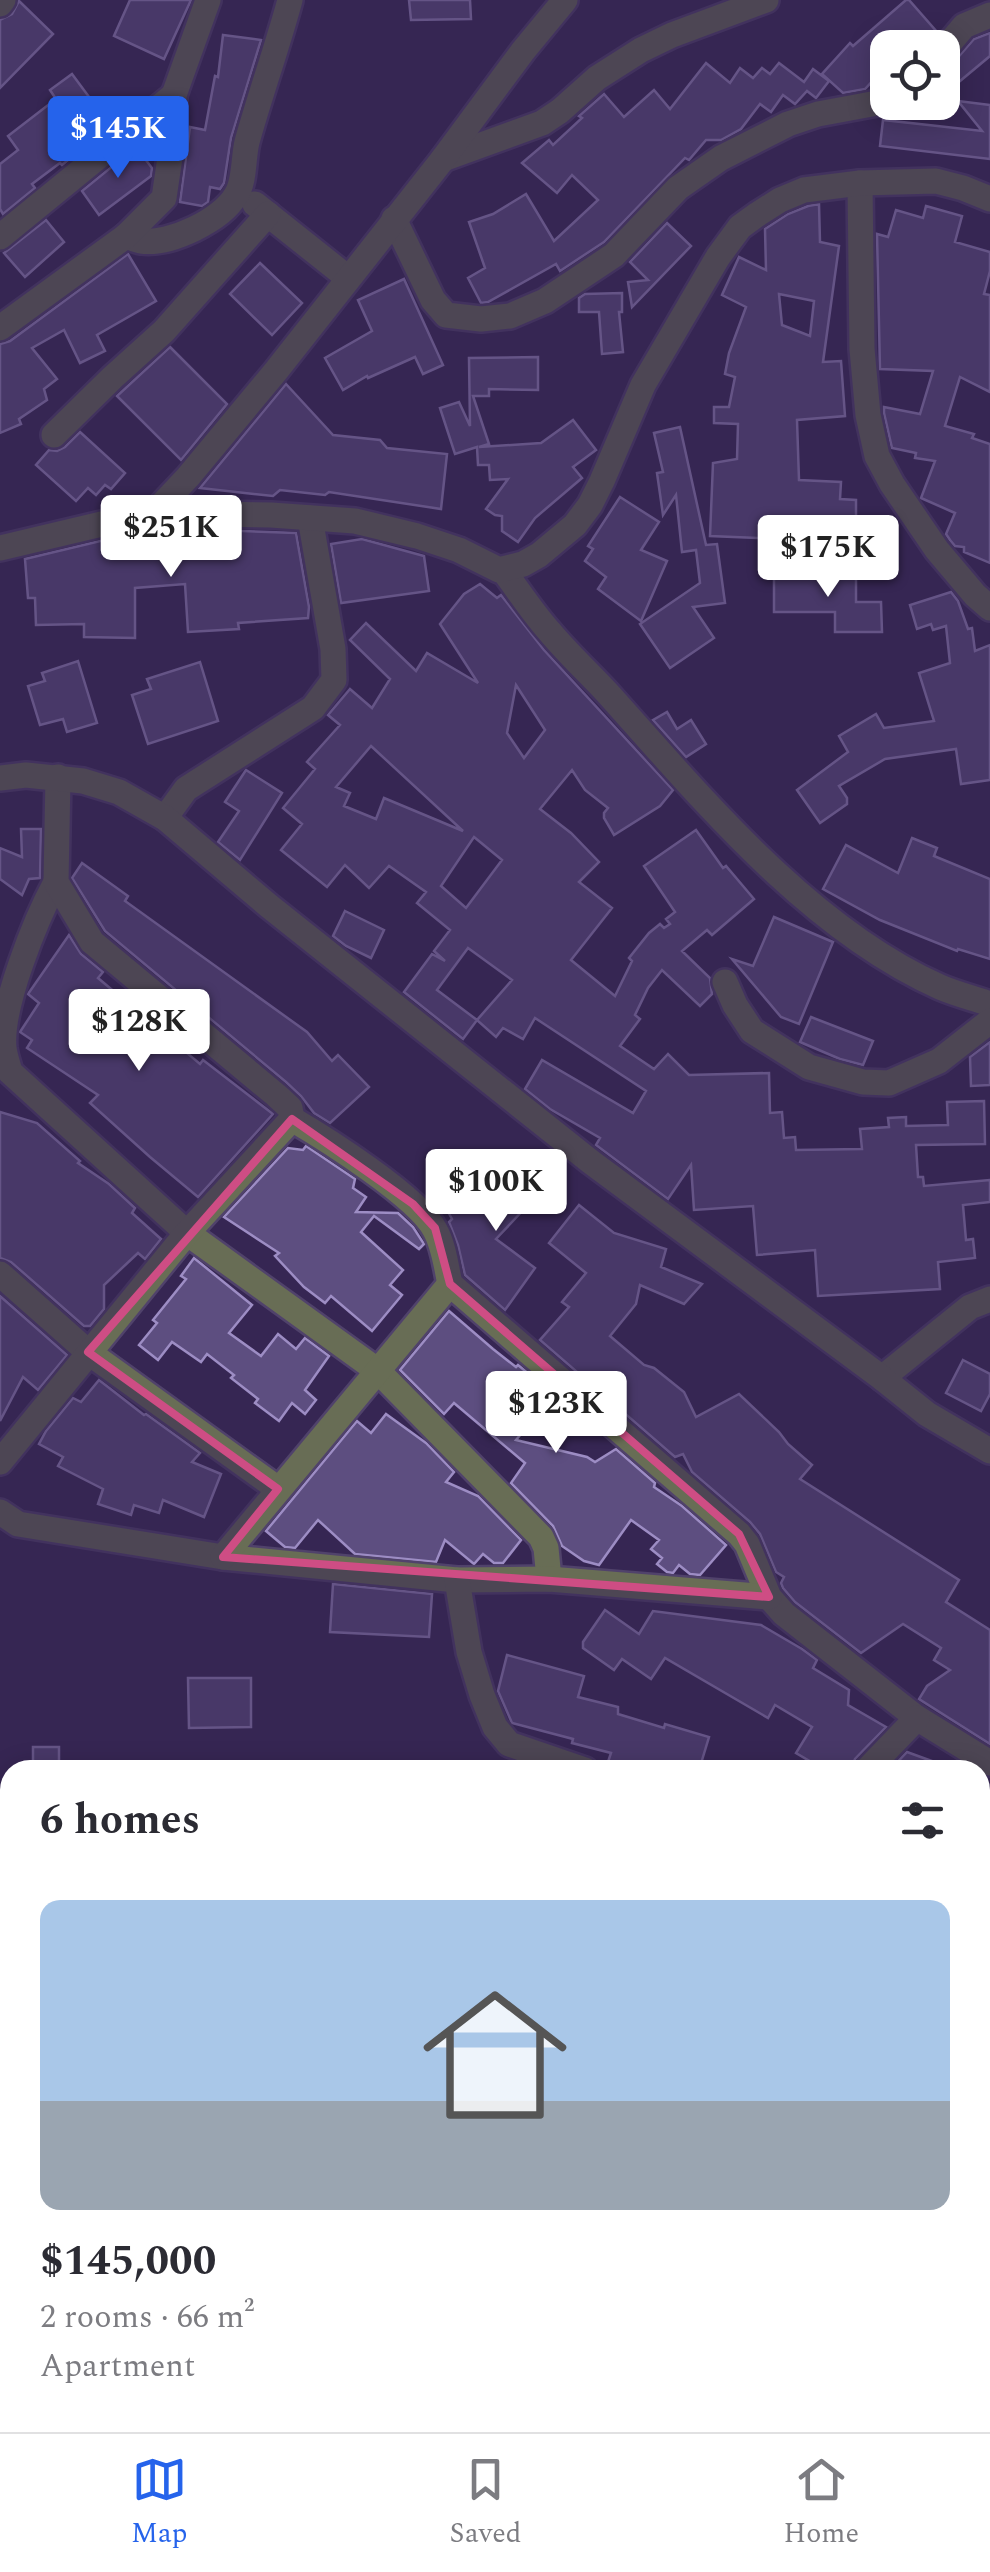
<!DOCTYPE html>
<meta charset="utf-8">
<style>
:root{--surface:#fff;--page:#f7f7f7;--text:#2b2b33;--muted:#7c7c81;--line:#e1e1e2;--accent:#2563eb}
body{margin:0;font-family:Spectral,serif;background:var(--page);color:var(--text);height:100vh;display:flex;flex-direction:column;font-size:38px;white-space:nowrap}
*{box-sizing:border-box;margin:0}
p{font-size:32px;color:var(--muted)}
.icon{flex:none;width:55px;height:55px;fill:none;stroke:currentColor;stroke-width:2;stroke-linecap:round;stroke-linejoin:round}
.map{position:relative;flex:1;overflow:hidden}
.details{position:absolute;left:0px;top:1760px;width:990px;height:672px;display:flex;flex-direction:column;background:var(--surface);border-radius:30px 30px 0 0;box-shadow:0 5px 25px #0003}
.details>*{flex:none}
.tools{position:absolute;left:870px;top:30px;display:grid;gap:20px}
.tools a{display:grid;place-items:center;width:90px;height:90px;border-radius:20px;background:var(--surface);box-shadow:0 5px 25px #0003;font-size:50px}
.price{position:absolute;translate:-50% -85px;padding:0 22px;border-radius:10px;background:#fff;color:#222;font-size:32px;line-height:65px;filter:drop-shadow(0 2px 5px #0008)}
.price::after{content:'';position:absolute;left:50%;top:60px;width:30px;height:22px;margin-left:-15px;background:inherit;clip-path:polygon(0 0,100% 0,50% 100%)}
.price.active{background:var(--accent);color:#fff}
ul{padding:0;list-style:none}
li{display:grid;align-content:center;gap:20px;height:530px;padding:0 40px}
li span{display:grid;place-items:center;height:310px;border-radius:20px;color:#555}
li>.icon{margin-inline-start:auto}
span .icon{width:180px;height:180px;fill:#fffc;stroke-width:1}
li b{font-size:42px}
h2{display:flex;justify-content:space-between;align-items:center;height:120px;padding:0 40px;font-size:42px}
.menu{display:flex;justify-content:space-around;align-items:center;height:140px;border-top:2px solid var(--line);background:var(--surface);font-size:28px;color:var(--muted)}
.menu a{display:grid;justify-items:center;gap:5px}
.menu .active{color:var(--accent)}
.map>svg:first-child{display:block}
.building{fill:#5d4e80;stroke:#9d8dc4;stroke-width:2.5;fill-rule:evenodd}
.lines{fill:none;stroke-linecap:round;stroke-linejoin:round}
.minor-casing{stroke:#50426b;stroke-width:30}
.tertiary-casing{stroke:#50426b;stroke-width:30}
.minor{stroke:#686d55;stroke-width:25}
.tertiary{stroke:#686d55;stroke-width:25}
.marked{fill:none;stroke:#ce4d84;stroke-width:8;stroke-linejoin:round}
</style>
<div class="map">
<svg width="990" height="2432" viewBox="0 0 990 2432">
<rect width="100%" height="100%" fill="#362653"/>
<g class="building">
<polygon points="130,0 191,0 164,59 114,36"/>
<polygon points="409,0 470,0 471,19 411,20"/>
<polygon points="906,0 909,0 937,32 920,48 888,48 888,64 865,89 843,93 822,74 850,43 853,46"/>
<polygon points="19,1 53,34 0,88 0,20 12,14"/>
<polygon points="990,33 990,56 942,96 942,68 954,62 974,39"/>
<polygon points="223,35 261,40 231,138 224,183 220,189 210,187 208,202 202,206 180,202 190,127 205,130 215,76 218,77"/>
<polygon points="706,63 730,83 740,68 753,78 762,68 770,74 779,63 804,82 813,69 829,81 816,98 807,91 795,104 783,95 771,112 760,104 741,129 721,140 706,140 689,160 685,158 604,242 560,271 556,264 488,302 481,303 468,278 485,268 469,222 493,214 526,194 554,241 598,200 572,175 557,193 522,163 549,140 553,145 582,118 579,116 604,94 624,117 654,90 670,109"/>
<polygon points="72,74 101,113 94,117 104,131 62,165 60,163 32,184 35,188 3,214 0,209 0,164 18,150 8,136 56,99 50,90"/>
<polygon points="958,101 990,105 990,159 880,146 883,120 982,131"/>
<polygon points="136,147 152,168 151,176 99,215 82,191"/>
<path d="M 819,204 L 820,242 L 839,246 L 823,362 L 841,361 L 845,416 L 797,420 L 799,480 L 841,482 L 840,499 L 856,500 L 856,542 L 710,536 L 713,463 L 737,459 L 738,424 L 714,423 L 714,407 L 729,407 L 735,377 L 725,374 L 729,353 L 746,307 L 722,295 L 739,257 L 766,270 L 765,229 L 788,214 L 808,206 ZM 779,294 L 814,301 L 810,336 L 782,325 Z"/>
<polygon points="926,206 962,216 955,242 990,252 990,271 984,294 990,295 990,392 960,377 945,426 974,434 972,438 990,444 990,563 964,552 964,547 955,546 950,540 946,534 955,513 921,498 935,461 915,458 916,453 892,448 884,413 884,407 920,414 933,371 880,369 877,234 888,237 896,210 923,218"/>
<polygon points="46,220 64,242 25,277 4,253"/>
<polygon points="667,223 691,246 632,307 628,282 648,280 630,262"/>
<polygon points="128,254 156,301 97,335 105,351 80,363 64,330 32,348 57,379 44,389 47,400 19,419 21,424 0,433 0,344 10,341"/>
<polygon points="260,263 302,303 272,335 230,294"/>
<polygon points="404,279 443,365 423,374 415,357 368,378 367,376 343,390 325,358 372,331 358,300"/>
<polygon points="622,293 622,312 619,312 623,352 602,354 599,312 579,312 579,298 585,294"/>
<polygon points="170,347 227,404 181,460 117,396"/>
<polygon points="538,357 538,390 489,389 489,396 473,396 489,444 479,447 541,443 573,420 596,450 573,467 582,478 535,518 518,542 502,531 502,516 495,515 486,509 508,479 490,480 489,465 478,465 477,447 455,454 440,408 459,402 470,426 469,358"/>
<polygon points="286,384 333,435 380,440 387,448 447,454 441,509 329,492 325,495 280,490 273,496 200,488"/>
<polygon points="680,427 706,545 717,544 725,603 693,607 714,638 670,668 640,624 700,583 696,550 682,552 676,495 663,515 657,473 663,472 654,433"/>
<polygon points="80,432 125,473 111,489 105,485 96,495 88,488 76,501 36,465 49,450 57,451 65,447"/>
<polygon points="620,497 659,522 641,550 667,561 641,621 598,589 606,577 585,561 593,549 588,546"/>
<polygon points="214,530 296,533 309,607 308,618 238,623 239,629 188,632 185,584 135,588 135,638 84,637 84,624 36,625 35,598 28,598 25,559 117,537"/>
<polygon points="362,539 424,556 429,591 341,603 331,544"/>
<polygon points="774,574 856,574 856,602 881,602 882,632 835,632 835,612 774,612"/>
<path d="M 480,584 L 497,598 L 501,595 L 544,650 L 673,790 L 660,806 L 614,835 L 604,818 L 604,813 L 608,808 L 585,790 L 572,770 L 540,809 L 571,833 L 599,862 L 579,882 L 612,908 L 571,960 L 615,996 L 632,961 L 629,958 L 649,933 L 660,924 L 664,928 L 670,924 L 666,919 L 675,912 L 644,866 L 696,830 L 723,868 L 726,866 L 754,899 L 712,935 L 707,930 L 682,951 L 710,978 L 712,994 L 700,1006 L 662,970 L 648,988 L 635,1015 L 640,1019 L 620,1046 L 654,1069 L 668,1054 L 689,1075 L 769,1073 L 770,1113 L 782,1112 L 784,1138 L 795,1137 L 796,1150 L 862,1149 L 860,1129 L 889,1127 L 888,1118 L 906,1117 L 906,1126 L 948,1125 L 947,1102 L 984,1101 L 985,1144 L 916,1145 L 918,1177 L 923,1177 L 924,1186 L 990,1180 L 990,1202 L 963,1205 L 966,1240 L 973,1239 L 975,1258 L 938,1262 L 940,1289 L 818,1296 L 815,1250 L 757,1255 L 753,1206 L 694,1210 L 691,1165 L 668,1199 L 596,1145 L 600,1138 L 550,1109 L 525,1089 L 542,1060 L 633,1113 L 646,1091 L 535,1018 L 523,1039 L 503,1028 L 496,1037 L 477,1020 L 463,1039 L 404,992 L 432,954 L 445,961 L 434,951 L 450,930 L 417,903 L 426,892 L 389,866 L 369,888 L 345,865 L 327,887 L 281,850 L 302,824 L 283,808 L 315,769 L 307,762 L 340,725 L 328,715 L 350,689 L 372,708 L 390,679 L 350,640 L 366,623 L 416,671 L 427,653 L 478,683 L 440,624 L 464,594 ZM 516,685 L 545,730 L 524,758 L 507,733 ZM 371,746 L 463,831 L 384,798 L 376,819 L 344,806 L 350,793 L 336,787 ZM 474,837 L 502,860 L 466,908 L 441,886 ZM 468,948 L 512,980 L 477,1020 L 437,990 Z"/>
<polygon points="951,592 958,601 968,629 972,628 975,651 990,645 990,780 961,784 956,749 885,759 839,786 847,798 847,804 820,823 797,790 848,752 839,736 876,714 884,728 934,721 919,673 950,663 946,626 933,630 931,624 917,629 910,605"/>
<polygon points="78,661 97,723 67,732 63,719 40,725 28,686 45,681 42,673"/>
<polygon points="200,662 218,721 148,744 132,695 151,689 147,679"/>
<polygon points="667,712 677,729 691,720 706,744 686,757 653,720"/>
<polygon points="246,770 282,793 240,860 218,842 239,811 225,802"/>
<polygon points="21,829 41,829 40,878 29,879 22,895 0,879 0,848 22,857"/>
<polygon points="912,838 937,848 934,856 990,879 990,959 958,949 957,951 880,920 823,889 846,845 898,873"/>
<polygon points="82,863 128,896 125,901 307,1032 332,1061 338,1055 369,1087 330,1123 314,1113 301,1096 286,1082 105,931 72,878"/>
<polygon points="345,911 384,930 371,958 346,946 333,936"/>
<polygon points="774,917 833,942 799,1024 781,1017 732,959 753,966"/>
<polygon points="69,935 81,954 103,972 98,978 200,1064 203,1060 273,1114 198,1197 150,1157 90,1103 98,1095 27,1048 32,1040 20,1032 39,1003 28,994"/>
<polygon points="811,1017 873,1041 863,1065 840,1059 800,1042"/>
<polygon points="990,1042 990,1085 971,1086 970,1057"/>
<polygon points="0,1112 37,1123 80,1161 78,1163 109,1184 135,1208 132,1213 161,1239 145,1259 138,1253 104,1285 104,1309 90,1326 84,1326 11,1262 0,1258"/>
<polygon points="306,1146 355,1179 353,1188 366,1197 356,1212 398,1213 413,1227 424,1244 419,1249 374,1216 361,1232 403,1270 390,1285 402,1295 372,1331 331,1296 325,1303 304,1287 275,1256 279,1253 224,1217 288,1148 303,1150"/>
<polygon points="546,1158 563,1172 533,1209 528,1205 496,1239 535,1268 505,1310 465,1275 458,1245 449,1222 452,1219 442,1201 459,1191 465,1203 484,1183 506,1205"/>
<polygon points="579,1205 614,1233 666,1249 661,1267 702,1284 684,1304 640,1285 636,1304 610,1336 644,1365 654,1368 684,1392 696,1417 739,1394 779,1432 788,1444 812,1465 800,1479 959,1580 946,1602 990,1630 990,1744 919,1699 927,1686 950,1670 934,1660 941,1648 903,1624 861,1653 795,1602 783,1588 781,1583 784,1577 776,1572 760,1534 750,1522 692,1472 683,1454 675,1457 540,1340 569,1307 562,1302 586,1273 549,1243"/>
<polygon points="194,1258 252,1305 229,1333 261,1356 278,1334 296,1349 305,1338 329,1356 305,1390 316,1400 305,1414 292,1403 279,1421 255,1403 258,1399 231,1378 234,1375 207,1354 201,1362 172,1342 158,1360 139,1345 157,1323 153,1320 186,1279 181,1276"/>
<polygon points="0,1296 67,1355 38,1390 23,1377 0,1421"/>
<polygon points="449,1311 493,1349 516,1367 518,1365 554,1395 516,1440 587,1457 595,1462 616,1449 655,1483 654,1487 682,1506 726,1545 700,1575 690,1574 679,1565 673,1573 667,1572 657,1564 662,1558 651,1549 659,1540 631,1520 599,1565 584,1561 562,1546 553,1526 511,1483 525,1463 454,1403 444,1414 400,1370"/>
<polygon points="963,1360 990,1374 990,1394 981,1411 946,1393"/>
<polygon points="99,1380 144,1415 146,1414 200,1453 192,1462 221,1474 204,1517 163,1500 159,1513 134,1505 131,1515 98,1504 103,1489 58,1466 63,1457 39,1444 46,1431 73,1398 81,1402"/>
<polygon points="386,1414 426,1443 454,1472 446,1482 478,1496 521,1540 503,1563 494,1563 483,1554 474,1564 445,1540 436,1562 355,1554 318,1520 295,1548 285,1547 266,1531 357,1421 371,1433"/>
<polygon points="333,1584 432,1594 429,1637 330,1632"/>
<polygon points="605,1610 639,1634 653,1611 761,1625 802,1649 817,1660 813,1668 849,1690 848,1705 886,1727 855,1759 851,1770 825,1770 796,1753 812,1727 775,1705 768,1718 665,1658 651,1679 622,1659 614,1670 583,1648 583,1642"/>
<polygon points="507,1655 584,1676 578,1697 618,1707 618,1714 664,1728 665,1724 709,1737 699,1770 634,1770 608,1762 611,1753 572,1743 573,1739 512,1723 498,1691"/>
<polygon points="188,1678 251,1678 251,1727 189,1728"/>
<rect x="33" y="1747" width="26" height="23"/>
<polygon points="907,1752 951,1768 950,1770 890,1770"/>
</g>
<g class="lines">
<g class="minor-casing">
<g id="minor">
<polyline points="0,4 3,0"/>
<polyline points="942,52 964,26 990,15"/>
<polyline points="443,159 542,123 560,111 597,78 641,50 672,35 766,0"/>
<polyline points="860,183 862,349 868,415 877,456 892,484 937,550 975,595 990,608"/>
<polyline points="255,204 348,278"/>
<polyline points="394,219 433,300 446,315 481,319 510,316 545,301 614,255 678,188 721,158 788,124 818,114 888,101"/>
<path d="M 126,236 C 129,237 138,241 141,241 C 170,245 222,220 236,195 C 245,182 243,158 247,142 C 260,95 277,48 290,0"/>
<polyline points="0,237 174,95"/>
<polyline points="0,328 126,236 164,198 173,137 174,95 208,0"/>
<polyline points="54,435 112,378 164,331 268,214"/>
<path d="M 503,570 C 518,590 532,612 549,631 C 568,654 591,675 611,697 C 704,801 810,929 940,987 C 956,994 973,998 990,1004"/>
<polyline points="165,818 186,789 313,708 334,680 333,649 310,518"/>
<path d="M 56,882 C 36,919 0,1007 4,1048 C 5,1056 8,1064 10,1072 L 187,1233 L 378,1371 L 541,1537 L 546,1548 L 549,1579"/>
<polyline points="725,982 735,1005 752,1031 809,1067 863,1082 889,1083 939,1061 990,1021"/>
<path d="M 292,1119 C 326,1139 418,1197 435,1230 C 444,1246 446,1266 450,1284 L 739,1534 L 747,1544 L 769,1597 L 784,1614 L 917,1718 L 990,1763"/>
<polyline points="0,1274 88,1352 278,1489"/>
<polyline points="882,1378 970,1307 990,1299"/>
<polyline points="0,1462 187,1233 292,1119 290,1108 276,1095 92,942 56,882 58,777"/>
<polyline points="0,1512 18,1524 223,1557 457,1580 549,1579 769,1597"/>
<polyline points="223,1557 450,1284"/>
<polyline points="457,1580 469,1652 482,1695 495,1727 509,1744 585,1770"/>
<polyline points="867,1770 917,1718"/>
<polyline points="0,1836 10,1836"/>
<polyline points="980,1957 990,1963"/>
<polyline points="980,2085 990,2091"/>
<polyline points="0,2199 10,2199"/>
<polyline points="99,2422 100,2432"/>
<polyline points="248,2422 249,2432"/>
<polyline points="429,2432 437,2422"/>
</g>
</g>
<g class="tertiary-casing">
<g id="tertiary">
<polyline points="154,513 188,477 276,371 443,159 523,51 565,0"/>
<polyline points="0,548 148,513 271,515 355,521 417,536 459,550 499,570 523,564 539,555 575,525 590,505 602,481 643,385 718,257 740,227 758,214 780,200 804,190 860,183 936,181 963,188 990,199"/>
<polyline points="0,778 26,775 83,781 119,792 165,818 269,906 591,1162 882,1378 927,1414 990,1451"/>
</g>
</g>
<use href="#minor" class="minor"/>
<use href="#tertiary" class="tertiary"/>
</g>
<path d="M0 0H990V2432H0ZM 292,1119 L 413,1204 L 435,1228 L 450,1284 L 739,1534 L 769,1597 L 223,1557 L 278,1489 L 88,1352 Z" fill="#362653" fill-opacity=".55" fill-rule="evenodd"/>
<path class="marked" d="M 292,1119 L 413,1204 L 435,1228 L 450,1284 L 739,1534 L 769,1597 L 223,1557 L 278,1489 L 88,1352 Z"/>
</svg>
<div class="tools">
<a><svg class="icon" aria-label="locate" viewBox="0 0 24 24"><circle cx="12" cy="12" r="6"/><path d="M12 2v4M12 18v4M2 12h4M18 12h4"/></svg></a>
</div>
<b class="price active" style="left:118px;top:181px">$145K</b>
<b class="price" style="left:171px;top:580px">$251K</b>
<b class="price" style="left:828px;top:600px">$175K</b>
<b class="price" style="left:139px;top:1074px">$128K</b>
<b class="price" style="left:496px;top:1234px">$100K</b>
<b class="price" style="left:556px;top:1456px">$123K</b>
<section class="details">
<h2>6 homes<svg class="icon" aria-label="filters" viewBox="0 0 24 24"><path d="M4 7h16M4 17h16"/><circle cx="9" cy="7" r="2"/><circle cx="15" cy="17" r="2"/></svg></h2>
<ul>
<li><span style="background:linear-gradient(#a9c7e8 65%,#9aa5b1 0)"><svg class="icon" aria-label="home" viewBox="0 0 24 24"><path d="M3 11l9-7 9 7M6 9v11h12V9"/></svg></span><div><b>$145,000</b><p>2 rooms · 66 m²</p><p>Apartment</p></div></li>
</ul>
</section>
</div>
<nav class="menu">
<a class="active"><svg class="icon" aria-label="map" viewBox="0 0 24 24"><path d="M3 6l6-2 6 2 6-2v14l-6 2-6-2-6 2zM9 4v14M15 6v14"/></svg>Map</a>
<a><svg class="icon" aria-label="saved" viewBox="0 0 24 24"><path d="M7 4h10v16l-5-4-5 4z"/></svg>Saved</a>
<a><svg class="icon" aria-label="home" viewBox="0 0 24 24"><path d="M3 11l9-7 9 7M6 9v11h12V9"/></svg>Home</a>
</nav>
